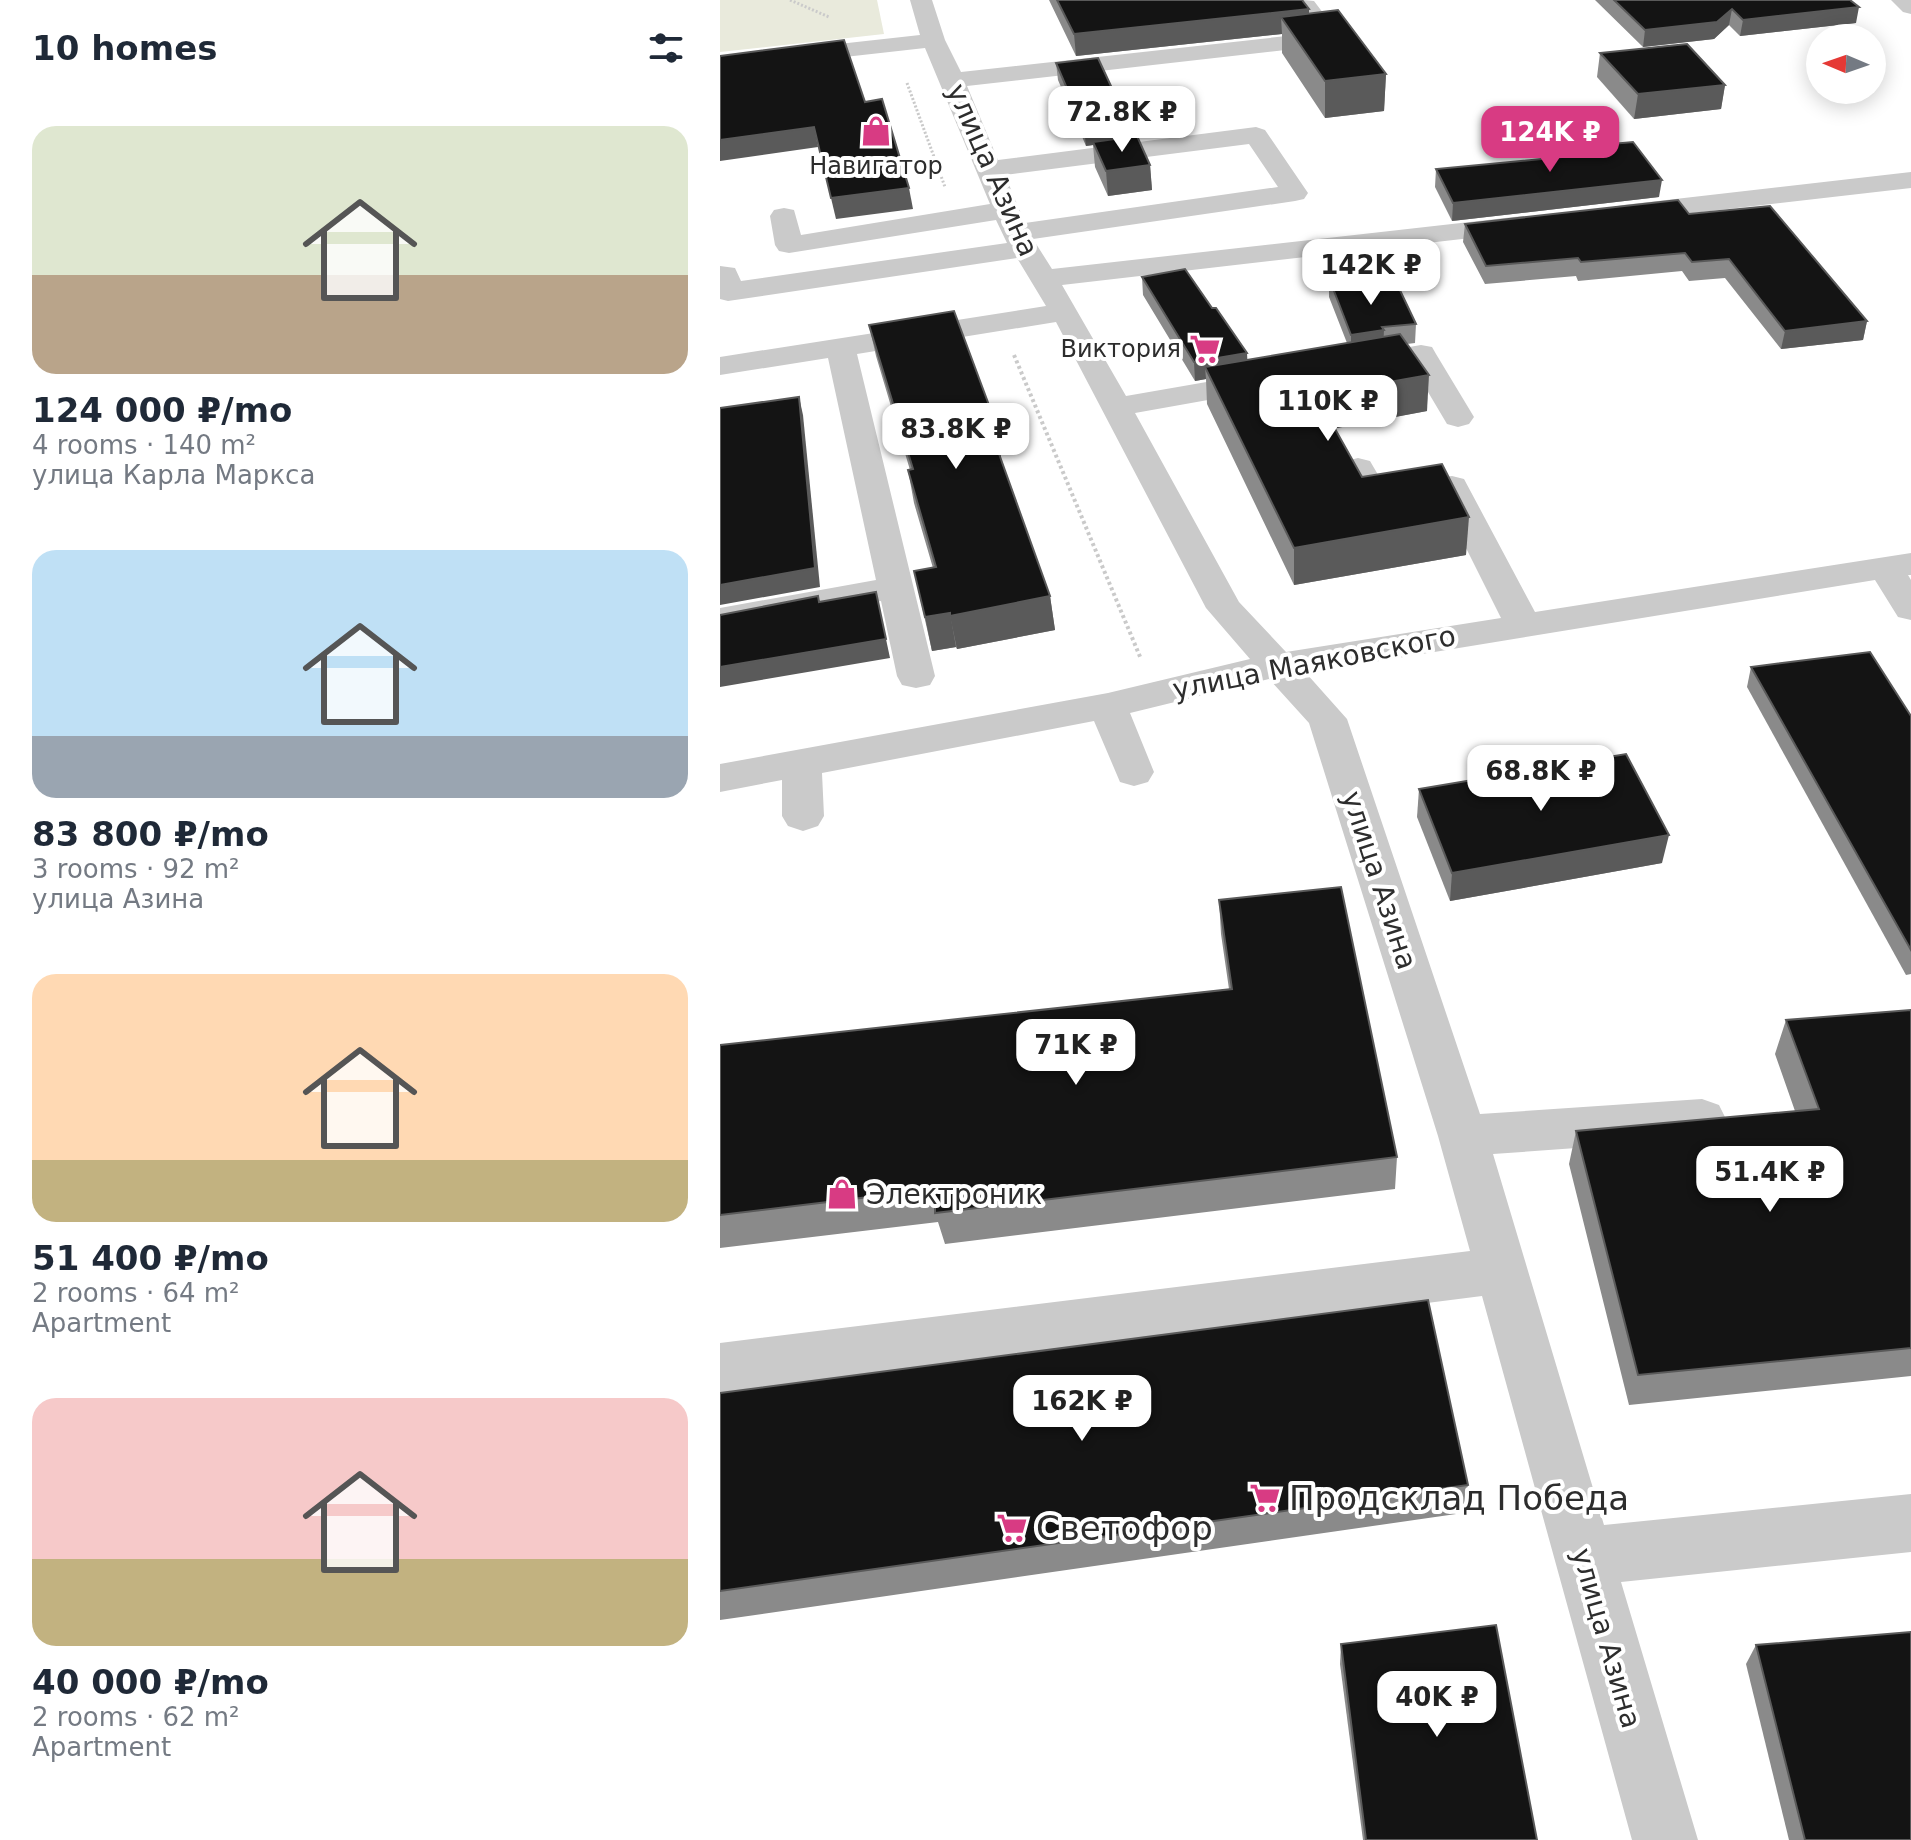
<!DOCTYPE html>
<meta charset="utf-8">
<style>
:root{--surface:#fff;--page:#f2f2f3;--text:#1f2937;--muted:#747a83;--accent:#d83b83}
body{margin:0;font-family:"DejaVu Sans",sans-serif;background:var(--page);color:var(--text);height:100vh;display:flex;flex-direction:column;font-size:30px;white-space:nowrap}
*{box-sizing:border-box;margin:0}
p{font-size:26px;color:var(--muted)}
.icon{flex:none;width:44px;height:44px;fill:none;stroke:currentColor;stroke-width:2;stroke-linecap:round;stroke-linejoin:round}
.map{position:relative;flex:1;overflow:hidden}
.details{display:flex;flex-direction:column;background:var(--surface);width:720px}
.details>*{flex:none}
.needle{width:52px;rotate:272deg}
.buttons{position:absolute;left:1086px;top:24px;display:grid;gap:16px}
.buttons a{display:grid;place-items:center;width:80px;height:80px;border-radius:50%;background:var(--surface);box-shadow:0 4px 20px #0003;font-size:40px}
.price{position:absolute;translate:-50% -68px;padding:0 18px;border-radius:16px;background:#fff;color:#222;font-size:26px;line-height:52px;filter:drop-shadow(0 2px 4px #0008)}
.price::after{content:'';position:absolute;left:50%;top:48px;width:24px;height:18px;margin-left:-12px;background:inherit;clip-path:polygon(0 0,100% 0,50% 100%)}
.price.selected{background:var(--accent);color:#fff}
ul{padding:0;list-style:none}
li{display:grid;align-content:center;gap:16px;height:424px;padding:0 32px}
li span{display:grid;place-items:center;height:248px;border-radius:24px;color:#555}
li>.icon{margin-inline-start:auto}
span .icon{width:144px;height:144px;fill:#fffc;stroke-width:1}
li b{font-size:34px}
h2{display:flex;justify-content:space-between;align-items:center;height:96px;padding:0 32px;font-size:34px}
main{display:flex;flex:1;min-height:0}
.map>svg:first-child{display:block}
.green{fill:#e9eadc}
.lines{fill:none;stroke-linecap:round;stroke-linejoin:round}
.path-far1{stroke:#cacaca;stroke-width:3;stroke-dasharray:2 2;stroke-linecap:butt}
.path{stroke:#cacaca;stroke-width:4;stroke-dasharray:3 3;stroke-linecap:butt}
.minor{fill:#cacaca;fill-rule:evenodd}
.wall{fill:#8a8a8a}
.shaded-wall{fill:#5a5a5a}
.building{fill:#141414;stroke:#5a5a5a;stroke-width:2}
.labels{text-anchor:middle;stroke-width:8;stroke-linejoin:round;paint-order:stroke}
.far-poi-label{font-size:24px;fill:#2d2d2d;stroke:#fff}
.street-label{font-size:28px;fill:#2d2d2d;stroke:#fff}
.poi-label{font-size:28px;fill:#2d2d2d;stroke:#fff;text-anchor:start}
.near-poi-label{font-size:34px;fill:#2d2d2d;stroke:#fff;text-anchor:start}
</style>
<main>
<section class="details">
<h2>10 homes<svg class="icon" aria-label="filters" viewBox="0 0 24 24"><path d="M4 7h16M4 17h16"/><circle cx="9" cy="7" r="2"/><circle cx="15" cy="17" r="2"/></svg></h2>
<ul>
<li><span style="background:linear-gradient(#dfe7d0 60%,#b9a48a 0)"><svg class="icon" aria-label="home" viewBox="0 0 24 24"><path d="M3 11l9-7 9 7M6 9v11h12V9"/></svg></span><div><b>124 000 ₽/mo</b><p>4 rooms · 140 m²</p><p>улица Карла Маркса</p></div></li>
<li><span style="background:linear-gradient(#bfe0f5 75%,#9aa5b1 0)"><svg class="icon" aria-label="home" viewBox="0 0 24 24"><path d="M3 11l9-7 9 7M6 9v11h12V9"/></svg></span><div><b>83 800 ₽/mo</b><p>3 rooms · 92 m²</p><p>улица Азина</p></div></li>
<li><span style="background:linear-gradient(#ffd9b3 75%,#c2b280 0)"><svg class="icon" aria-label="home" viewBox="0 0 24 24"><path d="M3 11l9-7 9 7M6 9v11h12V9"/></svg></span><div><b>51 400 ₽/mo</b><p>2 rooms · 64 m²</p><p>Apartment</p></div></li>
<li><span style="background:linear-gradient(#f6c9c9 65%,#c2b280 0)"><svg class="icon" aria-label="home" viewBox="0 0 24 24"><path d="M3 11l9-7 9 7M6 9v11h12V9"/></svg></span><div><b>40 000 ₽/mo</b><p>2 rooms · 62 m²</p><p>Apartment</p></div></li>
</ul>
</section>
<div class="map">
<svg width="1191" height="1840" viewBox="0 0 1191 1840">
<rect width="100%" height="100%" fill="#fff"/>
<polygon class="green" points="0,0 157,0 164,34 0,52"/>
<g class="lines">
<g class="path-far1">
<polyline points="70,0 109,17"/>
<polyline points="187,83 225,187"/>
</g>
<polyline class="path" points="294,355 421,659"/>
<g class="minor">
<path d="M 190,0 L 212,0 L 225,40 L 241,72 L 594,33 L 575,6 L 583,0 L 594,1 L 622,38 L 618,43 L 610,45 L 247,86 L 278,160 L 536,127 L 545,130 L 588,193 L 584,199 L 575,201 L 313,239 L 332,269 L 803,216 L 813,218 L 817,224 L 813,230 L 803,232 L 342,285 L 406,396 L 544,372 L 555,374 L 560,381 L 555,388 L 544,390 L 415,413 L 519,602 L 566,652 L 781,618 L 721,498 L 654,507 L 642,504 L 621,468 L 626,461 L 638,458 L 650,461 L 664,485 L 732,476 L 744,479 L 815,612 L 1191,553 L 1191,575 L 1188,575 L 1191,580 L 1191,620 L 1178,617 L 1155,580 L 586,673 L 627,719 L 760,1114 L 982,1099 L 999,1105 L 1006,1119 L 999,1133 L 982,1139 L 773,1154 L 884,1525 L 1191,1494 L 1191,1552 L 901,1582 L 978,1840 L 912,1840 L 762,1296 L 0,1393 L 0,1343 L 750,1251 L 718,1136 L 589,723 L 549,679 L 410,713 L 434,772 L 428,782 L 414,786 L 400,782 L 374,721 L 102,773 L 104,816 L 98,826 L 83,831 L 68,826 L 62,816 L 62,780 L 0,792 L 0,764 L 388,693 L 530,659 L 486,608 L 336,322 L 137,354 L 215,676 L 210,685 L 196,688 L 182,685 L 177,676 L 161,601 L 0,632 L 0,608 L 156,580 L 108,358 L 0,375 L 0,357 L 326,306 L 297,258 L 8,301 L 0,299 L 0,266 L 15,268 L 21,281 L 287,243 L 276,220 L 69,253 L 59,251 L 55,245 L 50,216 L 54,210 L 64,208 L 74,210 L 81,235 L 270,204 L 205,48 L 0,71 L 0,57 L 200,35 ZM 529,144 L 558,187 L 305,223 L 285,175 Z"/>
<polygon points="1171,0 1191,0 1191,14 1183,12"/>
<polygon points="1191,172 1191,188 903,221 893,219 889,213 893,207 903,205"/>
<polygon points="701,345 712,347 716,354 754,417 749,424 738,427 727,424 692,365 636,374 625,372 621,365 625,358"/>
</g>
</g>
<g class="wall">
<polygon points="329,0 582,0 589,9 589,14 666,74 664,111 605,118 562,53 562,34 356,56"/>
<polygon points="875,0 1130,0 1136,23 1020,36 1009,25 994,39 923,47"/>
<polygon points="880,53 1005,85 1001,109 914,119 877,77"/>
<polygon points="336,63 408,123 409,137 430,165 432,190 388,196 375,167 373,145 366,146 338,80"/>
<polygon points="847,148 939,197 732,221 715,187 716,169 846,157"/>
<polygon points="969,214 1147,321 1143,340 1061,349 1005,278 969,281 962,271 858,281 856,276 765,284 743,242 745,224"/>
<polygon points="422,277 492,308 527,353 527,360 627,343 609,297 609,278 635,290 696,324 695,343 687,344 707,411 615,428 642,477 746,555 574,585 487,404 486,379 475,381 423,295"/>
<polygon points="149,325 281,457 280,457 330,596 335,630 237,649 236,647 212,651 194,571 213,568 194,503 188,470 190,470 156,356"/>
<polygon points="1031,667 1191,716 1191,974 1186,975 1027,687"/>
<polygon points="699,789 942,863 730,901 697,817"/>
<polygon points="499,900 677,1157 675,1189 225,1244 218,1222 0,1248 0,1045 509,989 501,934"/>
<polygon points="1191,1010 1191,1376 909,1405 849,1164 856,1131 1075,1111 1055,1054 1066,1020"/>
<polygon points="0,1393 748,1485 743,1513 0,1620"/>
<polygon points="621,1644 817,1840 643,1840 620,1664"/>
<polygon points="1036,1645 1191,1840 1069,1840 1026,1664"/>
</g>
<g class="shaded-wall">
<polygon points="1139,7 1136,23 1020,36 1023,20"/>
<polygon points="589,9 589,31 561,17 562,34 356,56 354,34"/>
<polygon points="1012,9 1009,25 994,39 923,47 925,30"/>
<polygon points="666,74 664,111 605,118 605,81"/>
<polygon points="1005,85 1001,109 914,119 918,94"/>
<polygon points="408,123 409,140 373,142 373,145 366,146 364,128"/>
<polygon points="94,127 98,147 0,161 0,140"/>
<polygon points="430,165 432,190 388,196 386,171"/>
<polygon points="942,180 939,197 732,221 733,203"/>
<polygon points="189,188 193,209 116,219 111,198"/>
<polygon points="1147,321 1143,340 1061,349 1065,331"/>
<polygon points="664,330 663,349 631,354 631,335"/>
<polygon points="527,353 528,372 485,367 486,379 475,381 474,362"/>
<polygon points="709,375 707,411 596,432 596,395"/>
<polygon points="79,397 83,415 100,587 0,605 0,585"/>
<polygon points="276,424 281,457 274,458 269,426"/>
<polygon points="749,517 746,555 574,585 574,548"/>
<polygon points="156,592 170,658 0,687 0,667"/>
<polygon points="330,596 335,630 237,649 230,616"/>
<polygon points="230,613 236,647 212,651 205,617"/>
<polygon points="949,835 942,863 730,901 732,873"/>
</g>
<g class="building">
<polygon points="337,0 582,0 589,9 354,34"/>
<polygon points="894,0 1130,0 1139,7 1023,20 1012,9 997,22 925,30"/>
<polygon points="618,10 666,74 605,81 561,17"/>
<polygon points="124,40 145,102 162,99 189,188 111,198 94,127 0,140 0,56"/>
<polygon points="967,44 1005,85 918,94 880,53"/>
<polygon points="378,58 408,123 364,128 336,63"/>
<polygon points="417,136 430,165 386,171 373,142"/>
<polygon points="913,142 942,180 733,203 716,169 853,156 847,148"/>
<polygon points="958,200 969,214 1050,206 1147,321 1065,331 1009,259 972,262 965,253 861,262 858,258 766,266 745,224"/>
<polygon points="465,269 492,308 496,308 527,353 474,362 422,277"/>
<polygon points="622,271 635,290 678,286 696,324 662,327 664,330 631,335 609,278"/>
<polygon points="234,311 276,424 269,426 330,596 230,616 230,613 205,617 194,571 216,567 188,470 193,469 149,325"/>
<polygon points="680,334 709,375 596,395 642,477 722,464 749,517 574,548 485,367"/>
<polygon points="79,397 95,568 0,585 0,408"/>
<polygon points="156,592 166,639 0,667 0,615 98,596 99,602"/>
<polygon points="1150,652 1191,716 1191,950 1031,667"/>
<polygon points="906,754 949,835 732,873 699,789"/>
<polygon points="621,887 677,1157 215,1213 215,1189 0,1215 0,1045 512,989 499,900"/>
<polygon points="1191,1010 1191,1348 918,1375 856,1131 1099,1109 1066,1020"/>
<polygon points="708,1300 748,1485 0,1591 0,1393"/>
<polygon points="776,1625 817,1840 646,1840 621,1644"/>
<polygon points="1191,1632 1191,1840 1085,1840 1036,1645"/>
</g>
<defs>
<g id="shop-bare" transform="scale(2.4)"><path d="M-5-2.5h2.3a2.7 3.5 0 0 1 5.4 0H5L5.5 6h-11ZM-1.5-2.5h3a1.5 2.3 0 0 0-3 0Z" fill="#d83b83" stroke="#fff" stroke-width="2.5" paint-order="stroke"/></g>
<g id="supermarket-bare" transform="scale(2.4)"><path d="M-6-5.5h2.5l.6 2H6L4.5 2H-2.5L-4.4-4H-6ZM-1.5 3.2a1.3 1.3 0 1 0 .1 0ZM3 3.2a1.3 1.3 0 1 0 .1 0Z" fill="#d83b83" stroke="#fff" stroke-width="2.5" paint-order="stroke"/></g>
</defs>
<g fill-rule="evenodd">
<use href="#shop-bare" x="156" y="131"/>
<use href="#supermarket-bare" x="485" y="349"/>
<use href="#shop-bare" x="122" y="1194"/>
<use href="#supermarket-bare" x="545" y="1498"/>
<use href="#supermarket-bare" x="292" y="1528"/>
</g>
<g class="labels">
<g class="far-poi-label">
<text x="156" y="174">Навигатор</text>
<text x="461" y="357" text-anchor="end">Виктория</text>
</g>
<g class="street-label">
<text transform="translate(273 170) rotate(66)" y="10">улица Азина</text>
<text transform="translate(594 662) rotate(-11)" y="10">улица Маяковского</text>
<text transform="translate(660 880) rotate(72)" y="10">улица Азина</text>
<text transform="translate(887 1638) rotate(74)" y="10">улица Азина</text>
</g>
<g class="poi-label">
<text x="146" y="1204">Электроник</text>
</g>
<g class="near-poi-label">
<text x="569" y="1510">Продсклад Победа</text>
<text x="316" y="1540">Светофор</text>
</g>
</g>
</svg>
<div class="buttons">
<a><svg class="needle" viewBox="-14 -14 28 28"><path d="M0-13l5 13h-10z" fill="#e53935"/><path d="M0 13l5-13h-10z" fill="#747a83"/></svg></a>
</div>
<b class="price" style="left:402px;top:154px">72.8K ₽</b>
<b class="price selected" style="left:830px;top:174px">124K ₽</b>
<b class="price" style="left:651px;top:307px">142K ₽</b>
<b class="price" style="left:608px;top:443px">110K ₽</b>
<b class="price" style="left:236px;top:471px">83.8K ₽</b>
<b class="price" style="left:821px;top:813px">68.8K ₽</b>
<b class="price" style="left:356px;top:1087px">71K ₽</b>
<b class="price" style="left:1050px;top:1214px">51.4K ₽</b>
<b class="price" style="left:362px;top:1443px">162K ₽</b>
<b class="price" style="left:717px;top:1739px">40K ₽</b>
</div>
</main>
